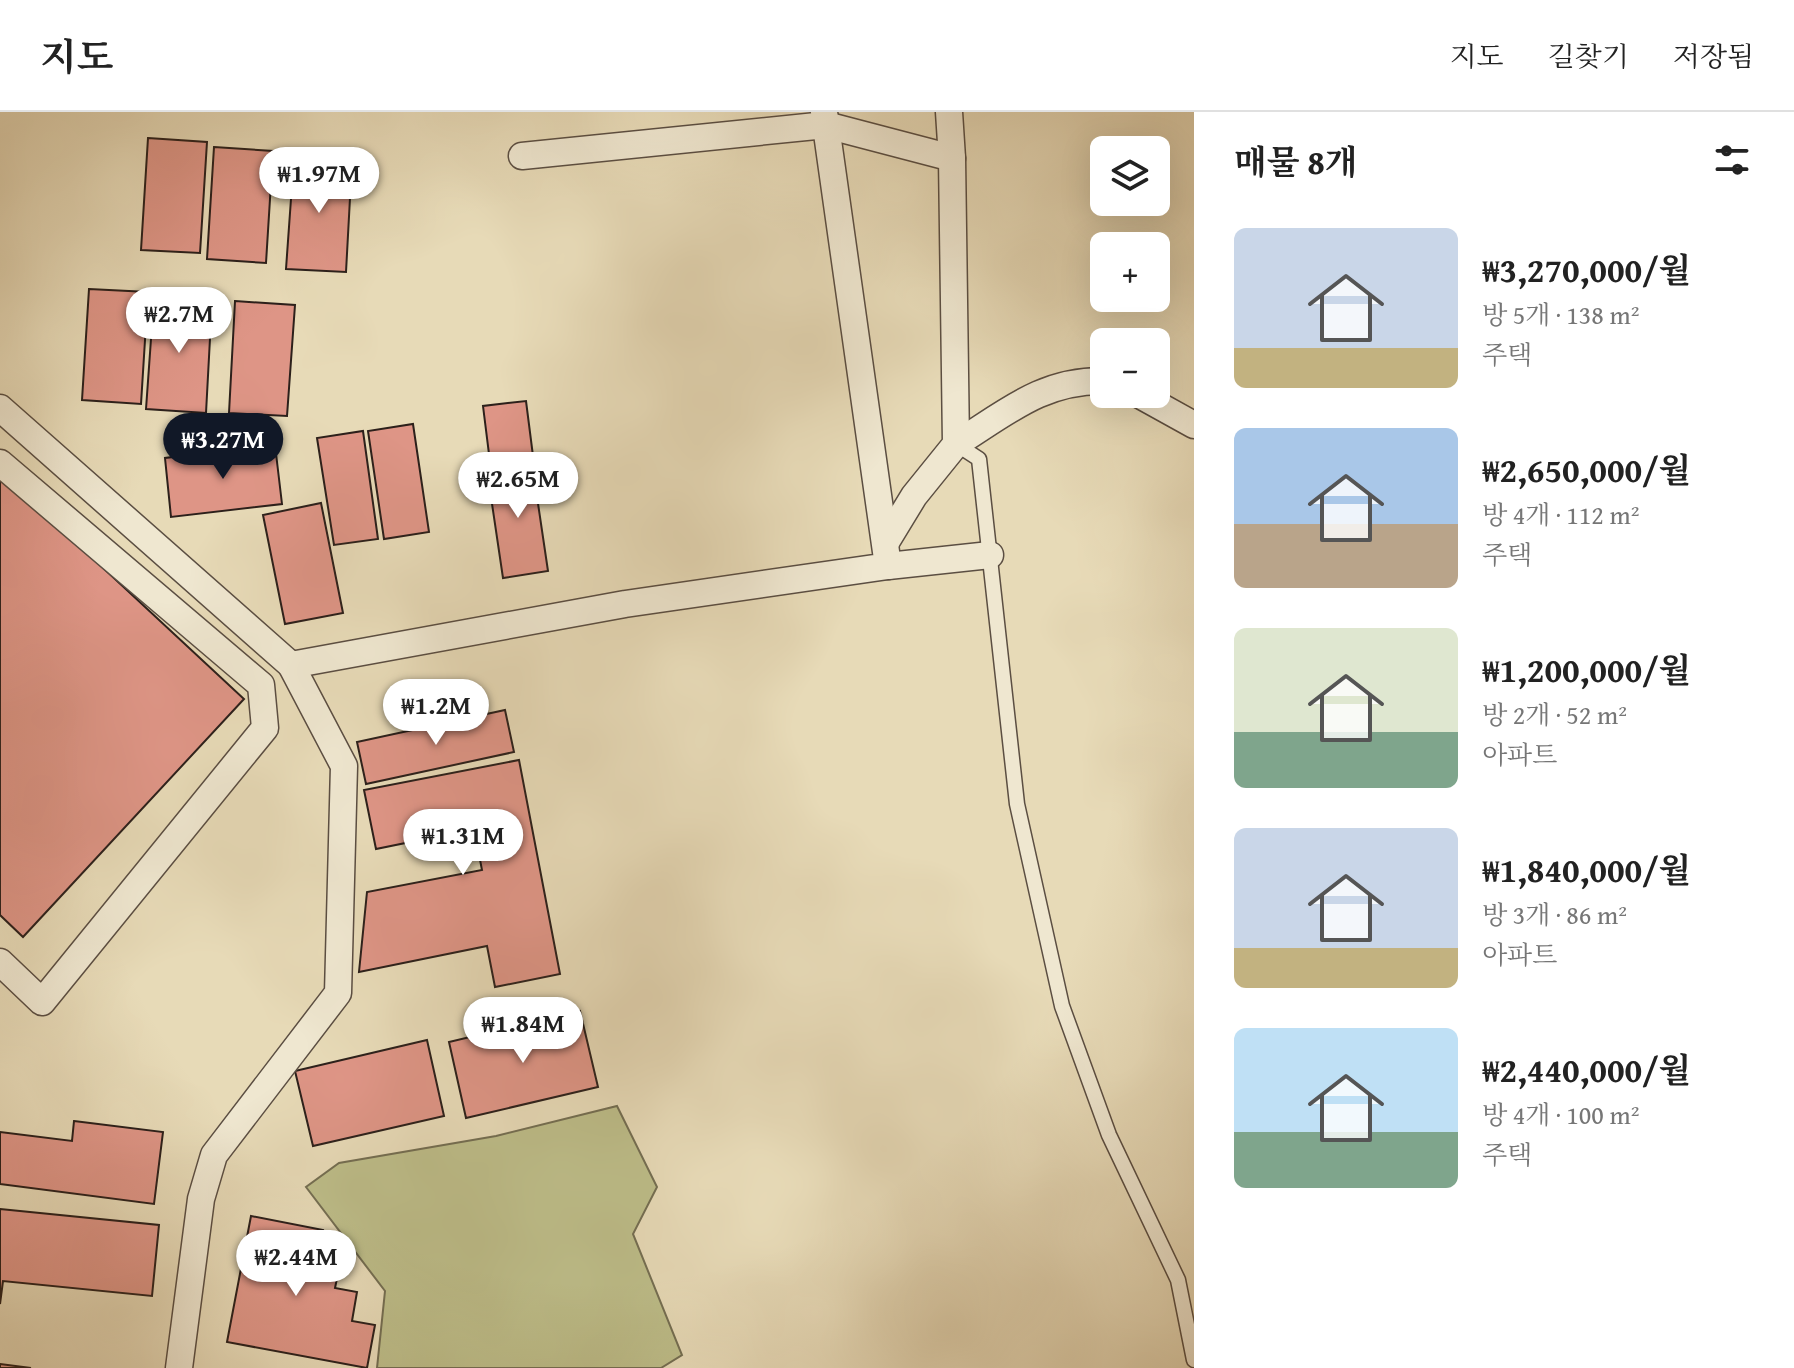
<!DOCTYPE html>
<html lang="ko">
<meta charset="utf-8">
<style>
:root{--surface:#fff;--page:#f2f2f2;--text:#222;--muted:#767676;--line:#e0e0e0;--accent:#111827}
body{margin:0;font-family:"Gentium Book Plus","Noto Serif KR",serif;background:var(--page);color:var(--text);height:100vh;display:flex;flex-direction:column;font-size:30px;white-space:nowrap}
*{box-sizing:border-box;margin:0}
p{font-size:26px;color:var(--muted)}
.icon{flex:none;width:44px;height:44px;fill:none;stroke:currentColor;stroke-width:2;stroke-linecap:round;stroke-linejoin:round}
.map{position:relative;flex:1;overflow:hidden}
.panel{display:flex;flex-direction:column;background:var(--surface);width:600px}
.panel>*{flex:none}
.controls{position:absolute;left:1090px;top:24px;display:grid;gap:16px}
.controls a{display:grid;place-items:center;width:80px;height:80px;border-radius:12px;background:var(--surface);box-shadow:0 8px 32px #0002;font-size:40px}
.price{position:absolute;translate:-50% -68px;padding:0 18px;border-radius:28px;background:#fff;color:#222;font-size:26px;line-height:52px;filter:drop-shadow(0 2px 4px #0008)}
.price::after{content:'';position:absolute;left:50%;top:48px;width:24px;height:18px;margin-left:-12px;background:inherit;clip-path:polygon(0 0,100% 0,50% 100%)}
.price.selected{background:var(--accent);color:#fff}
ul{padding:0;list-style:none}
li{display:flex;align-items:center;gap:24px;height:200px;padding:0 40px}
li span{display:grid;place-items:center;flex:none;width:224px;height:160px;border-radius:12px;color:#555}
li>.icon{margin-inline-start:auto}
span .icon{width:96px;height:96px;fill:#fffc;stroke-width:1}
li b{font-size:34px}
h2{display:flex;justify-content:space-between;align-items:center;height:96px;padding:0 40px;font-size:34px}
header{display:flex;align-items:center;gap:48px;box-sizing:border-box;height:112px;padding:0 40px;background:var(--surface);border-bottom:2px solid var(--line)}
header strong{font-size:38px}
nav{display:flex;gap:44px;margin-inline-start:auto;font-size:28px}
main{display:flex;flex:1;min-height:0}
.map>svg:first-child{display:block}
.green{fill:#bdbd89;stroke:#746e52;stroke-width:2}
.building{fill:#de9586;stroke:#2c201b;stroke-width:2}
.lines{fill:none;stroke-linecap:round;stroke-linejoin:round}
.lane-casing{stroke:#5b4e42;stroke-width:17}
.street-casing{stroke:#5b4e42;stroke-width:29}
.lane{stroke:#efe7d0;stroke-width:14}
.street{stroke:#efe7d0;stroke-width:26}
</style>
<header>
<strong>지도</strong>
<nav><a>지도</a><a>길찾기</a><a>저장됨</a></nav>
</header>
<main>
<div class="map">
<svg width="1194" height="1256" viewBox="0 0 1194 1256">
<rect width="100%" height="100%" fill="#e7dab7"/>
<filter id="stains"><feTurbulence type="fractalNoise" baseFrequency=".0025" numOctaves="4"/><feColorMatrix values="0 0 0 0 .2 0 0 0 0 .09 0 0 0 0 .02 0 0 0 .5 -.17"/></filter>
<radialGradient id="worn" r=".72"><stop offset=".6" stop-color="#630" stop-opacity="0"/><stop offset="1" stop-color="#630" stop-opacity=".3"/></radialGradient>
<polygon class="green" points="617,994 657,1075 633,1122 682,1243 661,1256 377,1256 385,1179 306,1075 339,1051 496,1024"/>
<g class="building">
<polygon points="148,26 207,30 200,141 141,138"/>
<polygon points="214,35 273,39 266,151 207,147"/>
<polygon points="294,45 352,49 346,160 286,157"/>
<polygon points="89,177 148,180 141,292 82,288"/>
<polygon points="154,185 212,189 206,301 146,297"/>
<polygon points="235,189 295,193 287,304 229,301"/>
<polygon points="526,289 533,344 490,350 483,294"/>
<polygon points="413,312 429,420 384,427 368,319"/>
<polygon points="363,319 378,427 334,433 317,326"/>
<polygon points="275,333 282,392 171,405 165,346"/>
<polygon points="532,351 548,459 503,466 487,358"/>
<polygon points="0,360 244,587 23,825 0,803"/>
<polygon points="321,391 343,501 285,512 263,403"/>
<polygon points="505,598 514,640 366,672 357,630"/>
<polygon points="519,648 560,862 495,875 487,834 359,860 367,780 482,758 474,717 376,737 364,678"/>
<polygon points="580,899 598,975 466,1006 449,930"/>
<polygon points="427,928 444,1004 313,1034 295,959"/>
<polygon points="74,1009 163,1020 154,1092 0,1072 0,1020 72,1029"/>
<polygon points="0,1097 159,1113 152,1184 3,1169 0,1192"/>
<polygon points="251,1104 323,1118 319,1138 342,1142 335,1176 357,1180 352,1209 375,1213 367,1256 227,1230"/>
<polygon points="0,1252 31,1256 0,1256"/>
</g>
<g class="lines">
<g class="lane-casing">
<polyline id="lane" points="956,332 979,347 1017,692 1062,894 1109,1023 1178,1168 1194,1248"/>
</g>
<g class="street-casing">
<g id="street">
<polyline points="949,0 952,46"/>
<polyline points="522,44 826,13 952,46 956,332 914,384 886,430"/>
<polyline points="1138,282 1194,313"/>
<polyline points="0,296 291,553 625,492 888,454 824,0"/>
<path d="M 956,332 C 1006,301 1042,268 1104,269"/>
<polyline points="0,351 261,573 265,616 42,890 0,850"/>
<polyline points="888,454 990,443"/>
<polyline points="179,1256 201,1087 214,1043 338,881 344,654 291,553"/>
</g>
</g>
<use href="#lane" class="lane"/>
<use href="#street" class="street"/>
</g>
<rect width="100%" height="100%" filter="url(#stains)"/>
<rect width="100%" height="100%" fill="url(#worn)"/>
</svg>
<div class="controls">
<a><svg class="icon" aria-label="layers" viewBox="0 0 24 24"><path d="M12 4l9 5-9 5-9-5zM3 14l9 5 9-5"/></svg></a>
<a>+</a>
<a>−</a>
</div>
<b class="price" style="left:319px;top:103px">₩1.97M</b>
<b class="price" style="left:179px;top:243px">₩2.7M</b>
<b class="price selected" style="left:223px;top:369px">₩3.27M</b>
<b class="price" style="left:518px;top:408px">₩2.65M</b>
<b class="price" style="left:436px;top:635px">₩1.2M</b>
<b class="price" style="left:463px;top:765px">₩1.31M</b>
<b class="price" style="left:523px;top:953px">₩1.84M</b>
<b class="price" style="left:296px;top:1186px">₩2.44M</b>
</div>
<section class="panel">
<h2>매물 8개<svg class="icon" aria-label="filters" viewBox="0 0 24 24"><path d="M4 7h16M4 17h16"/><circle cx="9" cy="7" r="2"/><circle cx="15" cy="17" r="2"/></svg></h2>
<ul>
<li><span style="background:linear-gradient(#c9d6e8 75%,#c2b280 0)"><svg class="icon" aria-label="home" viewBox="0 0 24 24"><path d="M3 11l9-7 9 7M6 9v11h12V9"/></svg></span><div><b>₩3,270,000/월</b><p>방 5개 · 138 m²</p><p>주택</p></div></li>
<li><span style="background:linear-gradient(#a9c7e8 60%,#b9a48a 0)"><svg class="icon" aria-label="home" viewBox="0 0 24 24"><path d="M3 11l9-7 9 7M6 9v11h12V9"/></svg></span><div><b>₩2,650,000/월</b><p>방 4개 · 112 m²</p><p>주택</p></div></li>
<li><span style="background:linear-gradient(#dfe7d0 65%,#7fa58c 0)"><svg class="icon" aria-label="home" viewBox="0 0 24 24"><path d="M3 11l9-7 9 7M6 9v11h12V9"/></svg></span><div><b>₩1,200,000/월</b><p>방 2개 · 52 m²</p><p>아파트</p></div></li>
<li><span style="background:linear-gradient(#c9d6e8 75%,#c2b280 0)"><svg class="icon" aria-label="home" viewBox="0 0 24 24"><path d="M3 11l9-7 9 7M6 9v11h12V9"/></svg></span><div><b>₩1,840,000/월</b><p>방 3개 · 86 m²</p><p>아파트</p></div></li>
<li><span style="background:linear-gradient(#bfe0f5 65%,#7fa58c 0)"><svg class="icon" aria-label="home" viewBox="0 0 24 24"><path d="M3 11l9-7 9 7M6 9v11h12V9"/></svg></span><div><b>₩2,440,000/월</b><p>방 4개 · 100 m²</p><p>주택</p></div></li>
</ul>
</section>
</main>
